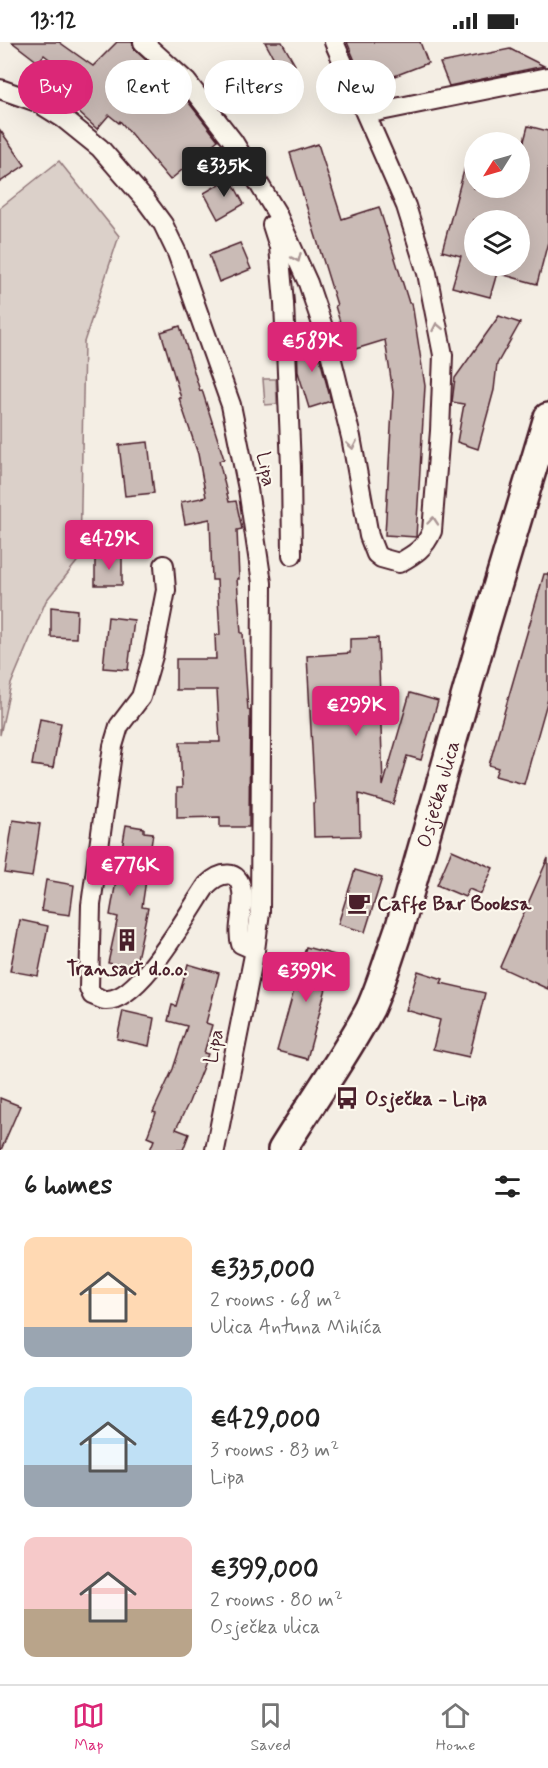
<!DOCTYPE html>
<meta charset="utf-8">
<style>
:root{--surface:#fff;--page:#f2f2f2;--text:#222;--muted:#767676;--line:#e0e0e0;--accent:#db2777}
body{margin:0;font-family:Mynerve,sans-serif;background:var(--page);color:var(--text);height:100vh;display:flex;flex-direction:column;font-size:22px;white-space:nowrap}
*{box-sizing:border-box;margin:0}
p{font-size:20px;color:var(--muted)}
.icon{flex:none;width:33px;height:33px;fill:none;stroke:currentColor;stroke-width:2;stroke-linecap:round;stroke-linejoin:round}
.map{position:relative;height:1108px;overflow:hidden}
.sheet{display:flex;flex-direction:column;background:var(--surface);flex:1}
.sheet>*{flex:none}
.guide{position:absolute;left:18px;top:18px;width:513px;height:54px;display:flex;gap:12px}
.needle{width:39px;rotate:233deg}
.tools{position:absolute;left:464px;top:90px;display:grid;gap:12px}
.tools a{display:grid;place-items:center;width:66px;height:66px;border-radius:50%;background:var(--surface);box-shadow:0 6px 24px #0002;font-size:30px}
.price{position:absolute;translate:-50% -51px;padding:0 14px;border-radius:6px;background:var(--accent);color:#fff;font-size:20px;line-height:39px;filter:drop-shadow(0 2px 3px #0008)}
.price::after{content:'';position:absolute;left:50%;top:36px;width:18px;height:14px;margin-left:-9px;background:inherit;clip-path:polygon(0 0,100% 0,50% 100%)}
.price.active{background:#222;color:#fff}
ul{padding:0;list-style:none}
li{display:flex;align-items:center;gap:18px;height:150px;padding:0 24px}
li span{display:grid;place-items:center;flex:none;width:168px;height:120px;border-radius:12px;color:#555}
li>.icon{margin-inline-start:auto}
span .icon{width:72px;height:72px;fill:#fffc;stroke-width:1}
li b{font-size:26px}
h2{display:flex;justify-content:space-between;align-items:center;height:72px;padding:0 24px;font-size:26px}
.chip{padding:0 21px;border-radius:27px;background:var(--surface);box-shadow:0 6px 24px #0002;font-size:21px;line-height:54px}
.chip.active{background:var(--accent);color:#fff}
.status{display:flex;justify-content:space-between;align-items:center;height:42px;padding:0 30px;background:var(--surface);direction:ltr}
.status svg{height:16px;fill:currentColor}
.tab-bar{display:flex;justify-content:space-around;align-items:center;height:84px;border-top:2px solid var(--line);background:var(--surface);font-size:16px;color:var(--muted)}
.tab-bar a{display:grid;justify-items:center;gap:3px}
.tab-bar .active{color:var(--accent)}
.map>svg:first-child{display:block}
.green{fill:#dbd0c9;stroke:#92787a;stroke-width:1.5}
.building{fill:#cabbb6;stroke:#4a1f2b;stroke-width:1.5;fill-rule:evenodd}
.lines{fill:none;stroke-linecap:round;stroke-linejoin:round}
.street-casing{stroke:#4a1f2b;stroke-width:22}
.secondary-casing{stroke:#4a1f2b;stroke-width:32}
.street{stroke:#fbf7ec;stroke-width:18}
.secondary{stroke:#fbf7ec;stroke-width:27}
.oneway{stroke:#ab9695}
.labels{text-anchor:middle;stroke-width:4.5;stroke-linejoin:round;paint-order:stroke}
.street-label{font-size:20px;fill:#4a1f2b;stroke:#fbf7ec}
.poi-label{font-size:20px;font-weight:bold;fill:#4a1f2b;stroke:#fbf7ec;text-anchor:start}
</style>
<div class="status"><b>13:12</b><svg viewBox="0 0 49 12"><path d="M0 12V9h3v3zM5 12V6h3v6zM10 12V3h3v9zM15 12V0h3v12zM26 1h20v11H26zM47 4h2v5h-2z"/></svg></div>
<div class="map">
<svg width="548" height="1108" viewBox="0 0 548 1108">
<rect width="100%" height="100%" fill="#f4eee4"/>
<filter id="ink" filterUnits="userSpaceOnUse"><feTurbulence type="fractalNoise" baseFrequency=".0167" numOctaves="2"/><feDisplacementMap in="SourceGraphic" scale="12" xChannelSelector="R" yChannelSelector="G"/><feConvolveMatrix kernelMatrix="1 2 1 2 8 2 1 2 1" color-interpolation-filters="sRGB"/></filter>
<g filter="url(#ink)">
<g class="green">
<polygon points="59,119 119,194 84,300 80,516 46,559 11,642 0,693 0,166"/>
<polygon points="263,337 276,337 277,362 265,363"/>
</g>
<g class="building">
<polygon points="12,0 59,0 93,24 117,0 132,0 135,8 179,48 218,98 170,138 120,79 119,81 109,73 97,87 76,68 89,54 72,39 75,37 44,13 38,20"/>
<polygon points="265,0 282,0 295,23 282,31"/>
<polygon points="347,0 420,0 428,21 366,45"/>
<polygon points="510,7 544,24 449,44 440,21"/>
<path d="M 528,84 L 548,89 L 548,200 L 537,242 L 497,231 L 490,255 L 452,245 L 461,214 L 442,209 L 469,110 L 474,111 L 474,146 L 519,146 L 519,118 ZM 474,178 L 519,178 L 519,224 L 474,224 Z"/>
<polygon points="0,88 25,123 0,140"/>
<polygon points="318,102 342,177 379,165 409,261 412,261 425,344 416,495 385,493 393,350 385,298 349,309 335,264 337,263 290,111"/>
<polygon points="230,136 244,162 218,177 204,151"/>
<polygon points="240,201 251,227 219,240 209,213"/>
<polygon points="499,274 520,281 497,322 494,348 478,407 457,400 464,362 452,360 455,336"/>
<polygon points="180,284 200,349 202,348 224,417 219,419 229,460 236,459 242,487 237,488 239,537 237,537 241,591 243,591 248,668 250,668 249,785 220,785 220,775 177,776 177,746 182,746 180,700 220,700 217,648 176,648 176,617 216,617 215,593 220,593 217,538 212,538 210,477 185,482 181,460 206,455 198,412 179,356 181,356 161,290"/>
<polygon points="314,294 331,359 309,366 298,330 297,299"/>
<polygon points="148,400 154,451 125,454 119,403"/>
<rect x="95" y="515" width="27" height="28"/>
<polygon points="544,532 548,532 548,657 524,742 495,734 498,726 489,723"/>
<polygon points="51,565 77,568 76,596 51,595"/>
<polygon points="108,575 134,578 128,628 103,626"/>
<polygon points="378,596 383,744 410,651 438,659 421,718 407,714 393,762 359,752 360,794 314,795 313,761 315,761 307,614 350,611 350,597"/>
<polygon points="40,677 61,681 53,726 32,723"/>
<polygon points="13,778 40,782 32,835 5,831"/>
<polygon points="126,783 144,786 144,790 153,791 142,865 148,866 135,926 108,921 118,875 110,873"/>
<polygon points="452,808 493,826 481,852 469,847 465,855 437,843"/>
<polygon points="548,816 548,947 500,925"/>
<polygon points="355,828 382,836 365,890 338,882"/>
<polygon points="46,838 74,843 70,873 41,869"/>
<polygon points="20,878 48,884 38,934 10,929"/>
<polygon points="306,905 335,913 307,1017 277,1009"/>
<polygon points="188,922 219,931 206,981 212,983 204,1011 208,1012 189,1060 176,1087 189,1092 183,1108 150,1108 154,1098 147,1095 156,1071 153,1070 173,1027 187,984 168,979 172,963 176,964"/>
<polygon points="418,929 443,937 441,941 485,951 469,1015 433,1007 440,978 406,968"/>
<polygon points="123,969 154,976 149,1004 117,997"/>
<polygon points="0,1056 20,1064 1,1108 0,1108"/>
</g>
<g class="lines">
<g class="street-casing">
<g id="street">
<path d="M 143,0 L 187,40 L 233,99 L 276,170 L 308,241 L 326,294 L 351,395 L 369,494 L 376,512 L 381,516 L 399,521 C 415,512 425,506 432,489 L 440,389 L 443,313 L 427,231 L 406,164 L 334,0"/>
<polyline points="0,47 37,60 64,77 100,106 146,159 163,182 177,211 231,363 248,447 262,541 260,870 255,908 215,1108"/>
<polyline points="366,72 548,35"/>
<polyline points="272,183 279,205 284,261 291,424 292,513"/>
<path d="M 164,523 L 166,548 L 153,614 L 141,655 L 119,684 L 113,704 L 91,863 L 89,946 L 92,953 C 96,954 101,958 105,958 C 139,961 189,869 207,843 C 220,830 239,826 242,849 C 245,867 236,885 241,902 L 255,908"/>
</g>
</g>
<g class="secondary-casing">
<g id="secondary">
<path id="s1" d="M 282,1108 C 311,1061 344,1016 370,967 C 382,941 390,911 400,884 L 483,592 L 548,375"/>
</g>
</g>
<use href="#street" class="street"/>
<use href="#secondary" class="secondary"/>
</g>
<defs><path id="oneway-chevron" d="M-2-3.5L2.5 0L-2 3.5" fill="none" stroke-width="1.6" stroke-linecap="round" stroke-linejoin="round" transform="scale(1.5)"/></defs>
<g class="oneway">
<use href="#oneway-chevron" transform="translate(297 216) rotate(66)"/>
<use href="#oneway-chevron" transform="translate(437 285) rotate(-101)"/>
<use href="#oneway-chevron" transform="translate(352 403) rotate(80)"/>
<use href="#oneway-chevron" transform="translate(433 479) rotate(-85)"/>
</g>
</g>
<defs>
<g id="cafe-bare" transform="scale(1.8)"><path d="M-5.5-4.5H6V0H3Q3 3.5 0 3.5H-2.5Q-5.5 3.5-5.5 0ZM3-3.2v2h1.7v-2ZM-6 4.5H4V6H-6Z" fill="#4a1f2b" stroke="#fbf7ec" stroke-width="2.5" paint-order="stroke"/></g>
<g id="building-bare" transform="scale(1.8)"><path d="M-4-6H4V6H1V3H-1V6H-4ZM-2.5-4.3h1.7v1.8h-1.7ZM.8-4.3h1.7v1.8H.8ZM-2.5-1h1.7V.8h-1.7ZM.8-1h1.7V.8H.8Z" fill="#4a1f2b" stroke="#fbf7ec" stroke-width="2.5" paint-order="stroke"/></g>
<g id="bus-bare" transform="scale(1.8)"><path d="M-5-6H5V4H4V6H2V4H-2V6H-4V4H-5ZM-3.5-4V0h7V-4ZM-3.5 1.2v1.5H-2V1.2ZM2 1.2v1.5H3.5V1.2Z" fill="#4a1f2b" stroke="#fbf7ec" stroke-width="2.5" paint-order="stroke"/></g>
</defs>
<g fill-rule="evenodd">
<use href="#cafe-bare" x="359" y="861"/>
<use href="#building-bare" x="127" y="898"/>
<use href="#bus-bare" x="347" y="1056"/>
</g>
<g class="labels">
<g class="street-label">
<text transform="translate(267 427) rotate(79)" y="7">Lipa</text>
<text dy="7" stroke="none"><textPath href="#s1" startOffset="392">Osječka ulica</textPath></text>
<text transform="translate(213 1004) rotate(-79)" y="7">Lipa</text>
</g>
<g class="poi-label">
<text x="377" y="868">Caffe Bar Booksa</text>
<text x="127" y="933" text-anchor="middle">Transact d.o.o.</text>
<text x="365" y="1063">Osječka - Lipa</text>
</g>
</g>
</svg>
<div class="tools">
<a><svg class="needle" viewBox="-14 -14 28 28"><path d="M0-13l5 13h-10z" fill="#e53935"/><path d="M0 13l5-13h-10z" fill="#767676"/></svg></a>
<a><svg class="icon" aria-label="layers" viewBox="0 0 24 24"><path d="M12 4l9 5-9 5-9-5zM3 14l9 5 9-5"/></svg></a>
</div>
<b class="price active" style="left:224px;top:156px">€335K</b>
<b class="price" style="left:312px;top:331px">€589K</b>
<b class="price" style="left:109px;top:529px">€429K</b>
<b class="price" style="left:356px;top:695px">€299K</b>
<b class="price" style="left:130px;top:855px">€776K</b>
<b class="price" style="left:306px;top:961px">€399K</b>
<div class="guide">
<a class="chip active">Buy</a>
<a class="chip">Rent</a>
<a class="chip">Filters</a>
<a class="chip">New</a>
</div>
</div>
<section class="sheet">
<h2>6 homes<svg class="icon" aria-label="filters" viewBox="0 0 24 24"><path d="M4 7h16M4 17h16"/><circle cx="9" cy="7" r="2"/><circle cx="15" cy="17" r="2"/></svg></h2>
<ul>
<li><span style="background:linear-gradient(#ffd9b3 75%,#9aa5b1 0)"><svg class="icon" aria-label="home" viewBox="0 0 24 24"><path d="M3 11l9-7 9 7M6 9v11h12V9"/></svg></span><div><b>€335,000</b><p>2 rooms · 68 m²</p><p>Ulica Antuna Mihića</p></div></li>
<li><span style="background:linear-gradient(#bfe0f5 65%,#9aa5b1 0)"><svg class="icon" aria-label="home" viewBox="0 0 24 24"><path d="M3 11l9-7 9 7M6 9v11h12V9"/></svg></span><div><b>€429,000</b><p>3 rooms · 83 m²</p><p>Lipa</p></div></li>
<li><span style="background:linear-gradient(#f6c9c9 60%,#b9a48a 0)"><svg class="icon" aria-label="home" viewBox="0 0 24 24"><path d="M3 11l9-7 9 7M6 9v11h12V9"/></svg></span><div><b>€399,000</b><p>2 rooms · 80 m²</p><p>Osječka ulica</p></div></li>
</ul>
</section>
<nav class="tab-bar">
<a class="active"><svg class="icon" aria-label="map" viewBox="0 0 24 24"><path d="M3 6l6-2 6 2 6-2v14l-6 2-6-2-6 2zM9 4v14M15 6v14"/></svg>Map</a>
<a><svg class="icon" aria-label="saved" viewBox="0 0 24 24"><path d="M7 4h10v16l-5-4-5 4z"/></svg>Saved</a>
<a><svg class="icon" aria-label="home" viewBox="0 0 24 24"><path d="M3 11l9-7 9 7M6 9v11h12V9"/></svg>Home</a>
</nav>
